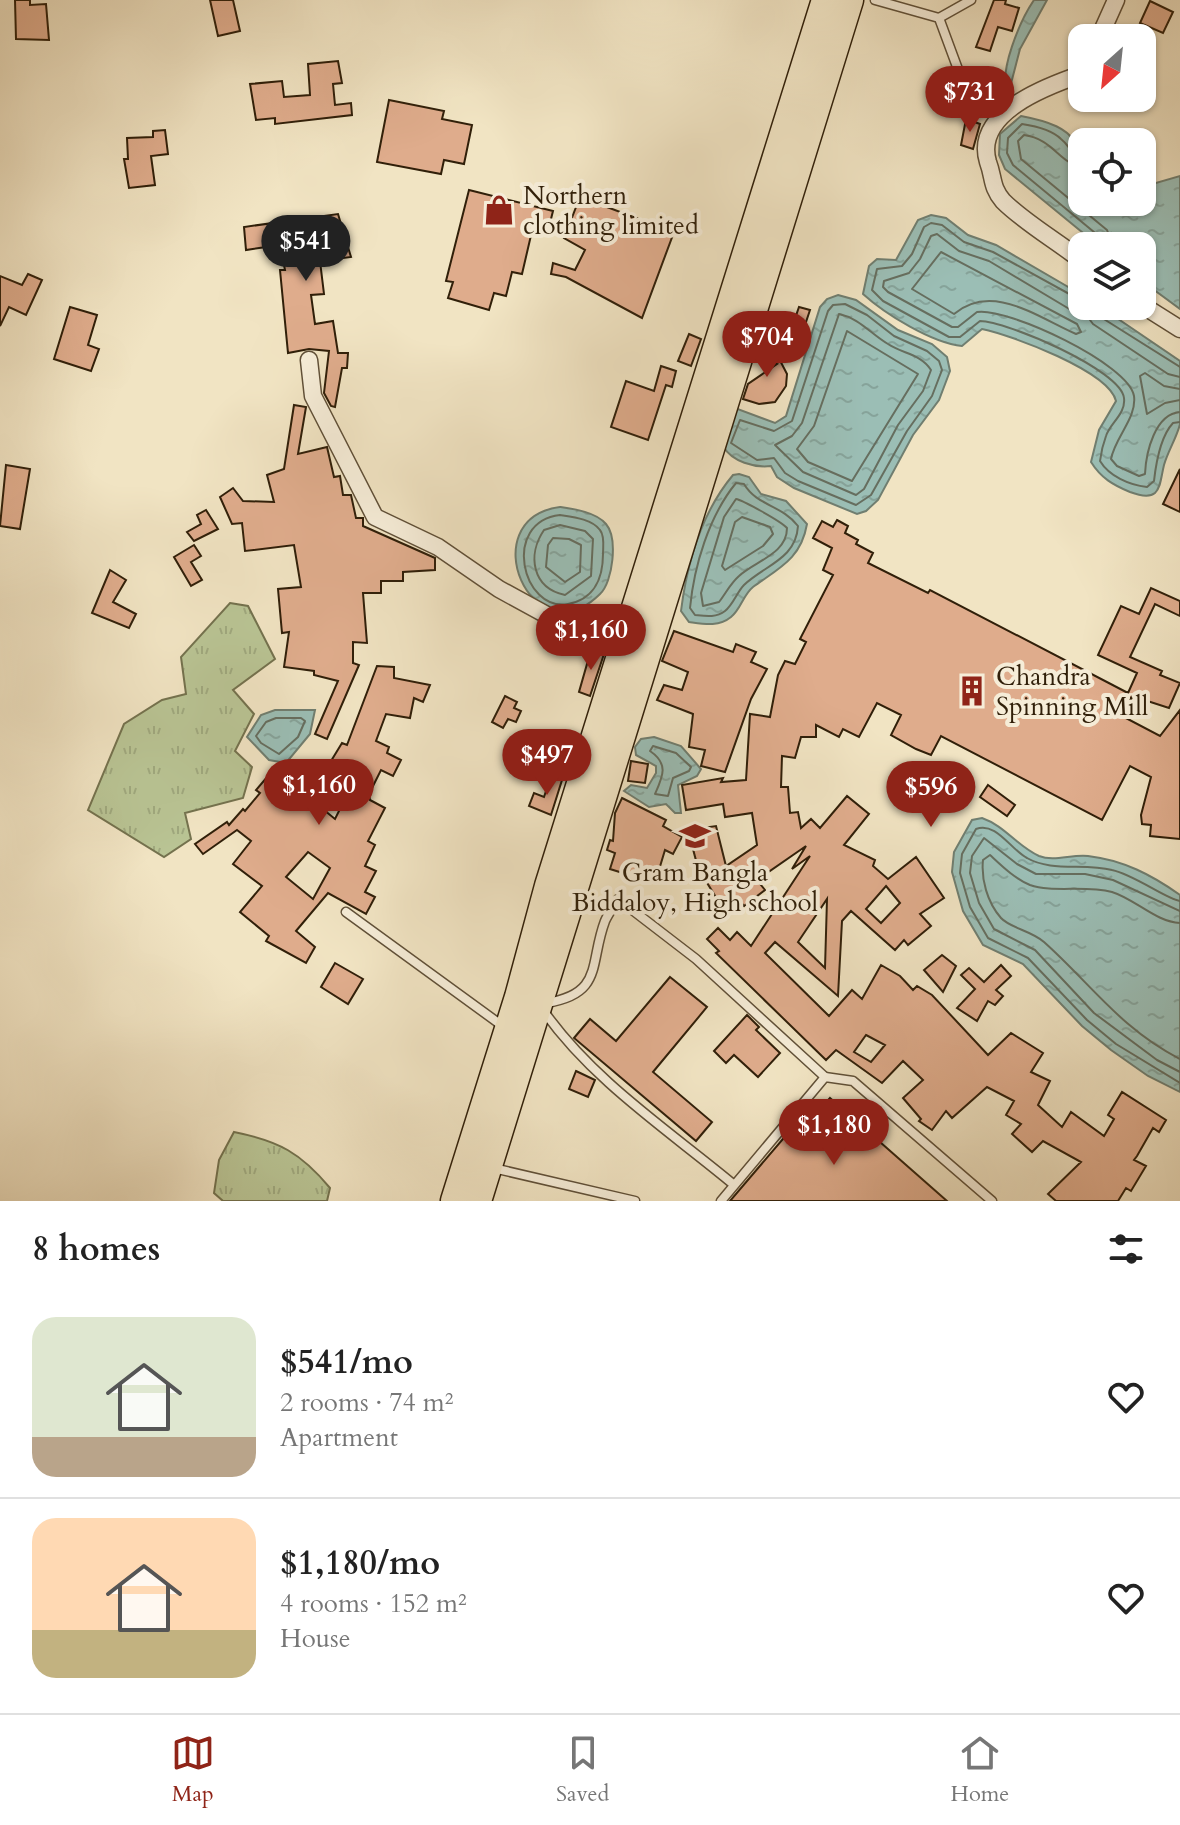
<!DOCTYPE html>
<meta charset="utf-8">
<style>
:root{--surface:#fff;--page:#f2f2f2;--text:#222;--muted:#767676;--line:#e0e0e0;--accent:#8f2418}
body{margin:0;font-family:Cardo,serif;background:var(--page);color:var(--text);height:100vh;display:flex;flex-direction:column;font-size:30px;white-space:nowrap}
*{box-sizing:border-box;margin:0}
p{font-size:26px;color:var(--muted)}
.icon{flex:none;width:44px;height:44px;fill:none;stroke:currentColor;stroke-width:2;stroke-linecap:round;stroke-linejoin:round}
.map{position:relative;height:1201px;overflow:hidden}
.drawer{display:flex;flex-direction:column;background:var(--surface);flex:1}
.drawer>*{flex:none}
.needle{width:52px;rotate:207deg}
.controls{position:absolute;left:1068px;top:24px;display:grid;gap:16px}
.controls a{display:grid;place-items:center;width:88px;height:88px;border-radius:16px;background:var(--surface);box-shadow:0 2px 6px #0004;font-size:40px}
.price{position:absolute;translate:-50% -68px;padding:0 18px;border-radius:28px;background:var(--accent);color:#fff;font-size:26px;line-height:52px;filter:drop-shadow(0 2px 4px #0008)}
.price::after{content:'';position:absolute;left:50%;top:48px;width:24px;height:18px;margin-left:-12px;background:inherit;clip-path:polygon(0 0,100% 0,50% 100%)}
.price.active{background:#222;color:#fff}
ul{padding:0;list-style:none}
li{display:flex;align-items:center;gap:24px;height:200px;padding:0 32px}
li+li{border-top:2px solid var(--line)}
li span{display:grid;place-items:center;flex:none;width:224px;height:160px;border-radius:24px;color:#555}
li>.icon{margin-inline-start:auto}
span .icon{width:96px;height:96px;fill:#fffc;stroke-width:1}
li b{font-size:34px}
h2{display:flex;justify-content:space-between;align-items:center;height:96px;padding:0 32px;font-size:34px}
.dock{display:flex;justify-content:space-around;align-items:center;height:112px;border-top:2px solid var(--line);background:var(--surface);font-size:22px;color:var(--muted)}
.dock a{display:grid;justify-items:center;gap:4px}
.dock .active{color:var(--accent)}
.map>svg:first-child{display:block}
.grass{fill:url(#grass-tufts);stroke:#74724e;stroke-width:2}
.water{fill:url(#water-ripples);stroke:#707e70;stroke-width:2}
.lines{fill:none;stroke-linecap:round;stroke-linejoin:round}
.shore{stroke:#666e5f;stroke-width:2}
.building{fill:#dfac8c;stroke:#301f09;stroke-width:2;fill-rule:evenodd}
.lane-casing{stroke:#605038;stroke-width:11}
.street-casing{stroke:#605038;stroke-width:19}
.highway-casing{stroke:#301f09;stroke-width:31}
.lane{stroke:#f6edd8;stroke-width:8}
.street{stroke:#f6edd8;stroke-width:16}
.highway{stroke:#f1e4c3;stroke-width:28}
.labels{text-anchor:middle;stroke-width:8;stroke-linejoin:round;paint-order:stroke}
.poi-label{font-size:26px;fill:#301f09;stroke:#f6edd8;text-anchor:start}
</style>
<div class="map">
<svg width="1180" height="1201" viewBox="0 0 1180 1201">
<defs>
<pattern id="grass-tufts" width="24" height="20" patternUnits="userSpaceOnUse" patternTransform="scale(2)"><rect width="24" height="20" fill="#b9c494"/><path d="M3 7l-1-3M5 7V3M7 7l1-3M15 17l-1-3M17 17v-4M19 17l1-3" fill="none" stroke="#9fa87e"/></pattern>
<pattern id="water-ripples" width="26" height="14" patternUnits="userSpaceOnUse" patternTransform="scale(2)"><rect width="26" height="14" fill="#9bbeb5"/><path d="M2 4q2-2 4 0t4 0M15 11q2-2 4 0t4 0" fill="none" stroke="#86a39a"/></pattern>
</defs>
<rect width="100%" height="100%" fill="#f1e4c3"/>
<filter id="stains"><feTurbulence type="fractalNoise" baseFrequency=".0025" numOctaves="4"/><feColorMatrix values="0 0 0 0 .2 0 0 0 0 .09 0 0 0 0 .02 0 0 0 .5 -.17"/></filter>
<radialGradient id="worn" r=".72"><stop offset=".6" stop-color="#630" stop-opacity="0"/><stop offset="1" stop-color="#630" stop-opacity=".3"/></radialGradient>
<g class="grass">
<polygon points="230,603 248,606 275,659 233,690 254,714 235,751 252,767 243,798 185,813 191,839 164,857 88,810 124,724 162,700 186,694 181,657"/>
<path d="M 234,1132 C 279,1141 301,1153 330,1188 L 327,1201 L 223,1201 L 214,1193 L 219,1160 Z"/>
</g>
<g class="water">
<path d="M 1034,0 L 1047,0 L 1020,49 L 1008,95 C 997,73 1021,19 1034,0 Z"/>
<path d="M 1021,116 C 1084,128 1082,146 1082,202 L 1142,202 L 1142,187 L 1180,176 L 1180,309 L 1142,281 L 1142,246 L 1099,246 L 1005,169 L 999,155 L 1000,134 Z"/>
<path d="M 931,215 L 946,218 L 968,235 L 996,245 L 1082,295 L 1082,306 L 1099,306 L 1180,361 C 1180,380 1180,405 1180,424 C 1177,437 1168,451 1164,465 C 1159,485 1162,504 1130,492 C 1113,485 1101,478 1091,462 L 1099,430 L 1116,401 C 1109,371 1011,335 982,329 L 962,346 C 932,343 885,314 863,294 L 869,266 L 877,259 L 896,260 L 918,220 Z"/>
<path d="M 838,295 L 856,300 L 898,330 L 932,344 L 947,357 L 950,371 L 939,400 L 913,435 L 878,500 L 866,511 L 857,514 L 794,488 L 777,477 L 771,466 C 755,468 732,462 723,446 L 735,408 L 775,423 L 786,416 L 820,307 L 827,299 Z"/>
<path d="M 739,474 L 749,477 L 761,494 L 786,501 L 807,524 C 801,559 779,568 753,587 C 743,595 741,609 731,617 C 719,627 704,624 689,622 L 681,611 C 687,563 702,512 733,475 Z"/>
<path d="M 560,507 C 574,509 596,512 606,524 C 618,538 613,582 600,594 C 532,661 471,519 560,507 Z"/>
<polygon points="275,710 315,710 310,734 286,763 269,760 247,737 261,715"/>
<polygon points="654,737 681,746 701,769 697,776 678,785 681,813 675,813 666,804 649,807 624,791 631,785 647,788 656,773 656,766 636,755 635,747 641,739"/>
<path d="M 982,818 C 1005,826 1017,846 1039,856 C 1054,862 1072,854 1088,856 C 1123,860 1152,875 1180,895 L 1180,1092 L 1148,1076 L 1111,1050 L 1082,1026 L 1023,964 L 983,945 L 963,911 L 952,872 L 954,852 L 972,820 Z"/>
</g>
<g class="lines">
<g class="shore">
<path d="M 1082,156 C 1070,154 1070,146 1061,139 C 1052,130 1035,126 1022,124 L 1008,138 L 1007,153 L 1013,165 L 1100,237 L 1103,246"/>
<path d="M 1082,166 C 1060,165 1054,139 1024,135 L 1018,141 L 1021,159 L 1107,230 L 1113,246"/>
<path d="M 941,252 L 1077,324 L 1081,332 L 1076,334 C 1037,317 992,282 954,314 L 912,289 Z"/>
<path d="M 1082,301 L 993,252 L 964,242 L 942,225 L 931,223 L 924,227 L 912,254 L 902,266 L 877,269 L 872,290 L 883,301 L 949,337 L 960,337 L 980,321 C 1006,321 1121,370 1124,398 C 1126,414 1110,423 1106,436 C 1103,444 1101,453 1100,461 C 1109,476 1129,485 1147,487 L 1154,481 C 1156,463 1160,437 1173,423 L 1180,422"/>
<polygon points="845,304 867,315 894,336 927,351 939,361 942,370 932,396 907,431 871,495 856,505 798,481 785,473 774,458 757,460 731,443 740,420 774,431 792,421 828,311 833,305"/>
<polyline points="1096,306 1099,316 1180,367"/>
<path d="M 839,314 C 859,318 871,334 888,344 C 903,354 921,354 931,370 L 923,391 L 898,425 L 864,489 L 856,495 L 803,472 L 775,445 L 792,436 L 802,423 Z"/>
<polygon points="847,331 918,374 852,481 808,462 797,449 814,426"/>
<path d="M 1180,377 L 1168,374 L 1093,324 L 1084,312 L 1071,310 L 989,261 L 959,251 L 937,234 L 931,236 L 920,259 L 909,273 L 884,281 L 883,287 L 888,292 L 952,327 L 958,327 L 977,312 C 1007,307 1129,364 1134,396 C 1137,418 1115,437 1111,459 L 1117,466 L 1139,476 L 1145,474 C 1146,452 1155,414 1180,412"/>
<polyline points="1180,389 1164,386 1145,373 1140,376 1147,414 1165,403 1180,400"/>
<path d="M 736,483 L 744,484 C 757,506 782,505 798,526 C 796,559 765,565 744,585 C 737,592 733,605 725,611 C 716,618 705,616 695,615 L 690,608 C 694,566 709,516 736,483 Z"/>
<path d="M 736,499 C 742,500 781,521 787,528 C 787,554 755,561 739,576 C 730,584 726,593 719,602 L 703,606 L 701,593 L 724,517 Z"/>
<path d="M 560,515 C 573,517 592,519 600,530 C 605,536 603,547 603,554 C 603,577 595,599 568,604 C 522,612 501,522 560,515 Z"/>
<polygon points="742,517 770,527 773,534 763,546 725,570 722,566 735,522"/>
<path d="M 560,525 L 585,531 L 593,539 L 591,576 L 565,595 C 532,588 527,555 544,530 Z"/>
<polygon points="553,538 569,539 581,545 580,572 565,582 546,567 548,545"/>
<polygon points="276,718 301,718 305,721 298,737 279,754 261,743 256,736 266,722"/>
<path d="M 653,746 L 676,753 L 691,767 L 689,771 L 673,778 L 668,796 L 655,794 C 663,776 669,764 650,751 Z"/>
<path d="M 1180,901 C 1166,899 1135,875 1112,870 C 1084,863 1051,872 1027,858 C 1011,850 996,821 976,829 L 962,854 L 960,873 L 970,907 L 988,938 L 1028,958 L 1087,1020 L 1116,1044 L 1180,1083"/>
<polyline points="1180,911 1113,880 1085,874 1036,874 1017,864 984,838 972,856 970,873 979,903 994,929 1035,950 1094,1013 1157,1060 1180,1072"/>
<path d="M 1180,923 C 1156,922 1135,899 1112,892 C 1085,885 1052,893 1030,885 C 1014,878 1003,867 990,855 L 983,860 C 981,879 987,902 1001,918 C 1010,928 1032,931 1044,942 C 1091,984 1121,1029 1180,1059"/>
</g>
</g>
<g class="building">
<polygon points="15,0 30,0 30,5 46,4 49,40 16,39"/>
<polygon points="210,0 233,0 240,31 218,36"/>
<polygon points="994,0 1006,0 1005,4 1019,8 1012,31 998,27 990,51 976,47"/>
<polygon points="1150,1 1173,12 1163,33 1140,23"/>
<polygon points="338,61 342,83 333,84 335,105 351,103 352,115 275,124 275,118 256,120 250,84 282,81 284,97 310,95 308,64"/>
<polygon points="389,100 444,111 442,119 472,125 464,164 444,160 441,174 377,162"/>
<polygon points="966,119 980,124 973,149 961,145"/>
<polygon points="165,130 168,154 151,156 155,185 129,188 124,159 128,159 127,138 153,137 153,131"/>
<polygon points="469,190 553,211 547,235 532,231 522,274 512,272 506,296 494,293 489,310 448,298 453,282 446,281"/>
<polygon points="580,197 674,232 642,318 566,277 551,274 553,263 575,270 585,250 564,238"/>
<polygon points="338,214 351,257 320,261 324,294 311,295 315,324 333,321 338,353 348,353 347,368 342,368 335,407 331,406 324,393 329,351 309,349 288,353 280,270 285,270 280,245 246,250 244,227"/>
<polygon points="28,274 42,280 26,315 9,307 0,326 0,276 22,285"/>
<polygon points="70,307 97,315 88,345 99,349 91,371 54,359"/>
<polygon points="799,307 810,310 799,343 788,339"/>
<polygon points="689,334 701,339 691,366 678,361"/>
<polygon points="761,341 772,345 787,374 786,386 775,402 759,404 743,399 748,384 777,364 757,356"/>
<polygon points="661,366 676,371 672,387 666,385 648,440 611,427 626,381 654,391"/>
<polygon points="294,405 306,407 298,454 327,447 334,477 340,476 343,495 351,495 356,518 363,518 363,526 435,558 435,570 403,572 403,581 381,581 381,593 363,593 367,643 353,642 353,663 359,665 327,739 315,734 338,681 314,675 314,671 284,667 289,632 282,633 278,589 301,587 294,545 245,551 242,523 232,524 220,497 233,488 243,501 274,502 267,475 284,469"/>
<polygon points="6,465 30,469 20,529 0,526"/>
<polygon points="1180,469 1180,512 1163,504"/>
<polygon points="206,510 218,529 194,541 187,532 201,524 197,515"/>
<path d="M 837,520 L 848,526 L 845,533 L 858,540 L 856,544 L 873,553 L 868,563 L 928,593 L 930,590 L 1128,693 L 1137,673 L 1098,655 L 1121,606 L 1139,614 L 1151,588 L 1180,601 L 1180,616 L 1155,604 L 1130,657 L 1162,671 L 1160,675 L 1180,683 L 1169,708 L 1132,696 L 1122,716 L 1160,736 L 1180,710 L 1180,839 L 1150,836 L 1151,825 L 1142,824 L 1141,815 L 1151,777 L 1130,766 L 1102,820 L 941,736 L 931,755 L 916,749 L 891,735 L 901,715 L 877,703 L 859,737 L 843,729 L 839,737 L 816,725 L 816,737 L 801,737 L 795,758 L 782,756 L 781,787 L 788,787 L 790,813 L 798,812 L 801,828 L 811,819 L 820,828 L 847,796 L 869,814 L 844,845 L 875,860 L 873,866 L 888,879 L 916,857 L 944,898 L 920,914 L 931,926 L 908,945 L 904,940 L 895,950 L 851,911 L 842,921 L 838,996 L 775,942 L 765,953 L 829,1016 L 852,990 L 862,999 L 881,965 L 900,976 L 913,990 L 917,986 L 932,995 L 988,1055 L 1011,1033 L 1043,1053 L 1031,1072 L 1050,1081 L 1038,1105 L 1062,1127 L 1071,1112 L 1104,1136 L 1114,1119 L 1108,1115 L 1122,1092 L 1166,1120 L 1159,1132 L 1153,1128 L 1137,1156 L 1134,1160 L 1146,1166 L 1131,1191 L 1126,1188 L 1118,1201 L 1056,1201 L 1048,1194 L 1081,1162 L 1043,1141 L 1032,1152 L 1012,1134 L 1021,1124 L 1006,1115 L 1014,1101 L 987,1087 L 952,1118 L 946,1111 L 932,1130 L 919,1121 L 921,1119 L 903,1098 L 923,1080 L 903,1061 L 882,1083 L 836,1050 L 826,1060 L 716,953 L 719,951 L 707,939 L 718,928 L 730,940 L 737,932 L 751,946 L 810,856 L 792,869 L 806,846 L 757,880 L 765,890 L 744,906 L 741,902 L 725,912 L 698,868 L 688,830 L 716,826 L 726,866 L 757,845 L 752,813 L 725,817 L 723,804 L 686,810 L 682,785 L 723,778 L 721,782 L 746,780 L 750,714 L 770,717 L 778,675 L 785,661 L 795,664 L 806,642 L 800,639 L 833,575 L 823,570 L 832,548 L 813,538 L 822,521 L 833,527 ZM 886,886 L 900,903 L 881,923 L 866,909 ZM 827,899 L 825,968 L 798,942 ZM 866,1035 L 885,1045 L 871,1062 L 854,1052 Z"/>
<polygon points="194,545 201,556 191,562 202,580 191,586 174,557"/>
<polygon points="110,570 126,580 113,602 136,614 129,628 92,613"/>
<polygon points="674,631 733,652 736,644 756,652 751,662 767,669 751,699 725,772 701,766 705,750 689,747 693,714 657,700 664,685 682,690 688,672 662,661"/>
<polygon points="591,650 604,654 590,696 579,692"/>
<path d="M 377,666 L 394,667 L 394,678 L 430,685 L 423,702 L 414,698 L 410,718 L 386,714 L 376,741 L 389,747 L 387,753 L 401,760 L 393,776 L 381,770 L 369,794 L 370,800 L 385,808 L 368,841 L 375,845 L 365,866 L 376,871 L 365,892 L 375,897 L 366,914 L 328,893 L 296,931 L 315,947 L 306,963 L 266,941 L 269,936 L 240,912 L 262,886 L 233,864 L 251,841 L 237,830 L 203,854 L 195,844 L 227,822 L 229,825 L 243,809 L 245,811 L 260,793 L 256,790 L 274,769 L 335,819 L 346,797 L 317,784 L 342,743 L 347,745 ZM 308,852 L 330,868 L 313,899 L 286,877 Z"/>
<polygon points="505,696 517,702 514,708 521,711 516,722 508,719 503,728 492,722"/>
<polygon points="631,761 648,764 645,783 628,781"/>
<polygon points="551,776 562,780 551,815 529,806 534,793 544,797"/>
<polygon points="988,785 1015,805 1007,816 980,797"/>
<polygon points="622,798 666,820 663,826 682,837 673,854 665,850 655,883 610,869 615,853 607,850 610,840 613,841 615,813"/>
<polygon points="942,955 956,966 943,992 924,970"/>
<polygon points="335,963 363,979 348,1004 321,987"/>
<polygon points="1001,965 1011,976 996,990 1003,996 995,1005 988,1001 977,1021 957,1008 975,989 961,975 969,968 984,982"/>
<polygon points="670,977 707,1007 653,1072 712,1122 696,1141 574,1038 590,1019 616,1041"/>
<polygon points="747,1015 759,1027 756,1030 780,1053 758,1077 734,1055 726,1063 714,1051"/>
<polygon points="576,1071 595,1080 588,1097 569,1089"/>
<polygon points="830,1098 947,1201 730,1201 788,1133 794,1139"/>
</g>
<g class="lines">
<g class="lane-casing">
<g id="lane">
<polyline points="875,0 939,18 966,91"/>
<polyline points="939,18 971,0"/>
<polyline points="346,912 504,1027"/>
<path d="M 546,1003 C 604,994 589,963 605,921 C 608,914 614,906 618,899 L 696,959 L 825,1077"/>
<path d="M 543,1010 C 592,1080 668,1130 733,1184"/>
<polyline points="493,1168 635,1201"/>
<polyline points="721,1201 825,1077 853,1081 992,1201"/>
</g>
</g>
<g class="street-casing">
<g id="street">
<polyline points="1099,38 1116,0"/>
<path d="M 1082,74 C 1047,86 973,113 988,162 C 994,178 991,187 1003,201 C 1025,223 1057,241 1082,261"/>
<polyline points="966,91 1009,109"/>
<polyline points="1142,305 1180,329"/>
<polyline points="309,360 313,396 375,517 438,547 499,589 585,636 623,649"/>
</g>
</g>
<g class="highway-casing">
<g id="highway">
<polyline points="455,1201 519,997 549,886 826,0"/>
<polyline points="477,1201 849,0"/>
</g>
</g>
<use href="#lane" class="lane"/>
<use href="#street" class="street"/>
<use href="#highway" class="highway"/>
</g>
<defs>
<g id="shop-bare" transform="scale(2.4)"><path d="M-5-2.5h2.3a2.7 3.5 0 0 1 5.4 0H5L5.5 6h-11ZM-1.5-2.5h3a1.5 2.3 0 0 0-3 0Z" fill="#8f2418" stroke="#f6edd8" stroke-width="2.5" paint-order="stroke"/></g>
<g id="building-bare" transform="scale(2.4)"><path d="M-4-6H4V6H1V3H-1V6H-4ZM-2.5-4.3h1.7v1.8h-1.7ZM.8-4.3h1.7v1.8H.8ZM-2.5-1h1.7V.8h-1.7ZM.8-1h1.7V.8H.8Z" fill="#8f2418" stroke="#f6edd8" stroke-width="2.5" paint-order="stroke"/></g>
<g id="school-bare" transform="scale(2.4)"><path d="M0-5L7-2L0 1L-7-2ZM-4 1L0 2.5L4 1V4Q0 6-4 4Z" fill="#8f2418" stroke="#f6edd8" stroke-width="2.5" paint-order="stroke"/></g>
</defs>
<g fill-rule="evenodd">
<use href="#shop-bare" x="499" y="210"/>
<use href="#building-bare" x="972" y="691"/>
<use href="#school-bare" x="695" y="836"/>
</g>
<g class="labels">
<g class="poi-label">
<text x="523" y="204">Northern<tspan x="523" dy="30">clothing limited</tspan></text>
<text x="996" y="685">Chandra<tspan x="996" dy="30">Spinning Mill</tspan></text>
<text x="695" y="881" text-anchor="middle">Gram Bangla<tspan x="695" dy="30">Biddaloy, High school</tspan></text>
</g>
</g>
<rect width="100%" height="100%" filter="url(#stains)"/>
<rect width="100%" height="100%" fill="url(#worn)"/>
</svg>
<div class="controls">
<a><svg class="needle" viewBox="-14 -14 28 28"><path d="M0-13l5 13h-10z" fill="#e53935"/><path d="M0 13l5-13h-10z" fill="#767676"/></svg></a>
<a><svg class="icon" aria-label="locate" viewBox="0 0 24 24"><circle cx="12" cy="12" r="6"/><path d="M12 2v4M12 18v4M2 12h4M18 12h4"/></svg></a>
<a><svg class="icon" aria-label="layers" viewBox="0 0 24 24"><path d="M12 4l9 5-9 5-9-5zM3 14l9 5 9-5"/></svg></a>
</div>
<b class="price" style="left:970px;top:134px">$731</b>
<b class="price active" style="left:306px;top:283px">$541</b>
<b class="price" style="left:767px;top:379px">$704</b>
<b class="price" style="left:591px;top:672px">$1,160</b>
<b class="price" style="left:547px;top:797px">$497</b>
<b class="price" style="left:319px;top:827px">$1,160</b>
<b class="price" style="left:931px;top:829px">$596</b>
<b class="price" style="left:834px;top:1167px">$1,180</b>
</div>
<section class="drawer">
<h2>8 homes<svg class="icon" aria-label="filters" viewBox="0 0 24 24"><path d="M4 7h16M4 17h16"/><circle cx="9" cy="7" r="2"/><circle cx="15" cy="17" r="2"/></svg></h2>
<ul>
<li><span style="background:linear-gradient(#dfe7d0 75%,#b9a48a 0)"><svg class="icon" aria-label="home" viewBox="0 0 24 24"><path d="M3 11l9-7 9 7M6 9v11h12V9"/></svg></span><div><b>$541/mo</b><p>2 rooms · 74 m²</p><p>Apartment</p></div><svg class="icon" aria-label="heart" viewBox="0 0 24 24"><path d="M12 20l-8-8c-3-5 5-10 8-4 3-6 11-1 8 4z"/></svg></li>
<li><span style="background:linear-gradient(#ffd9b3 70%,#c2b280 0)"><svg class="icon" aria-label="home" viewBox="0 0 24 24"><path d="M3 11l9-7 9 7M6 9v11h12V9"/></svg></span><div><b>$1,180/mo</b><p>4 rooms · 152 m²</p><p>House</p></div><svg class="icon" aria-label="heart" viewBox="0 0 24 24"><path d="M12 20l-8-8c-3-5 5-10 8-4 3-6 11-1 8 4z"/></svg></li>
</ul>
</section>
<nav class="dock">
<a class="active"><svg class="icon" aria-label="map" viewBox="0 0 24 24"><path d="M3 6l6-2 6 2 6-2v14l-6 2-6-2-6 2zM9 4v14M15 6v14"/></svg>Map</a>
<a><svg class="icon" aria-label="saved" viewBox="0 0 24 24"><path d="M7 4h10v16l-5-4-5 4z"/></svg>Saved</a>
<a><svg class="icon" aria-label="home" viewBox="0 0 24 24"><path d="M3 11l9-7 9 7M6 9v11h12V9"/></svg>Home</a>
</nav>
